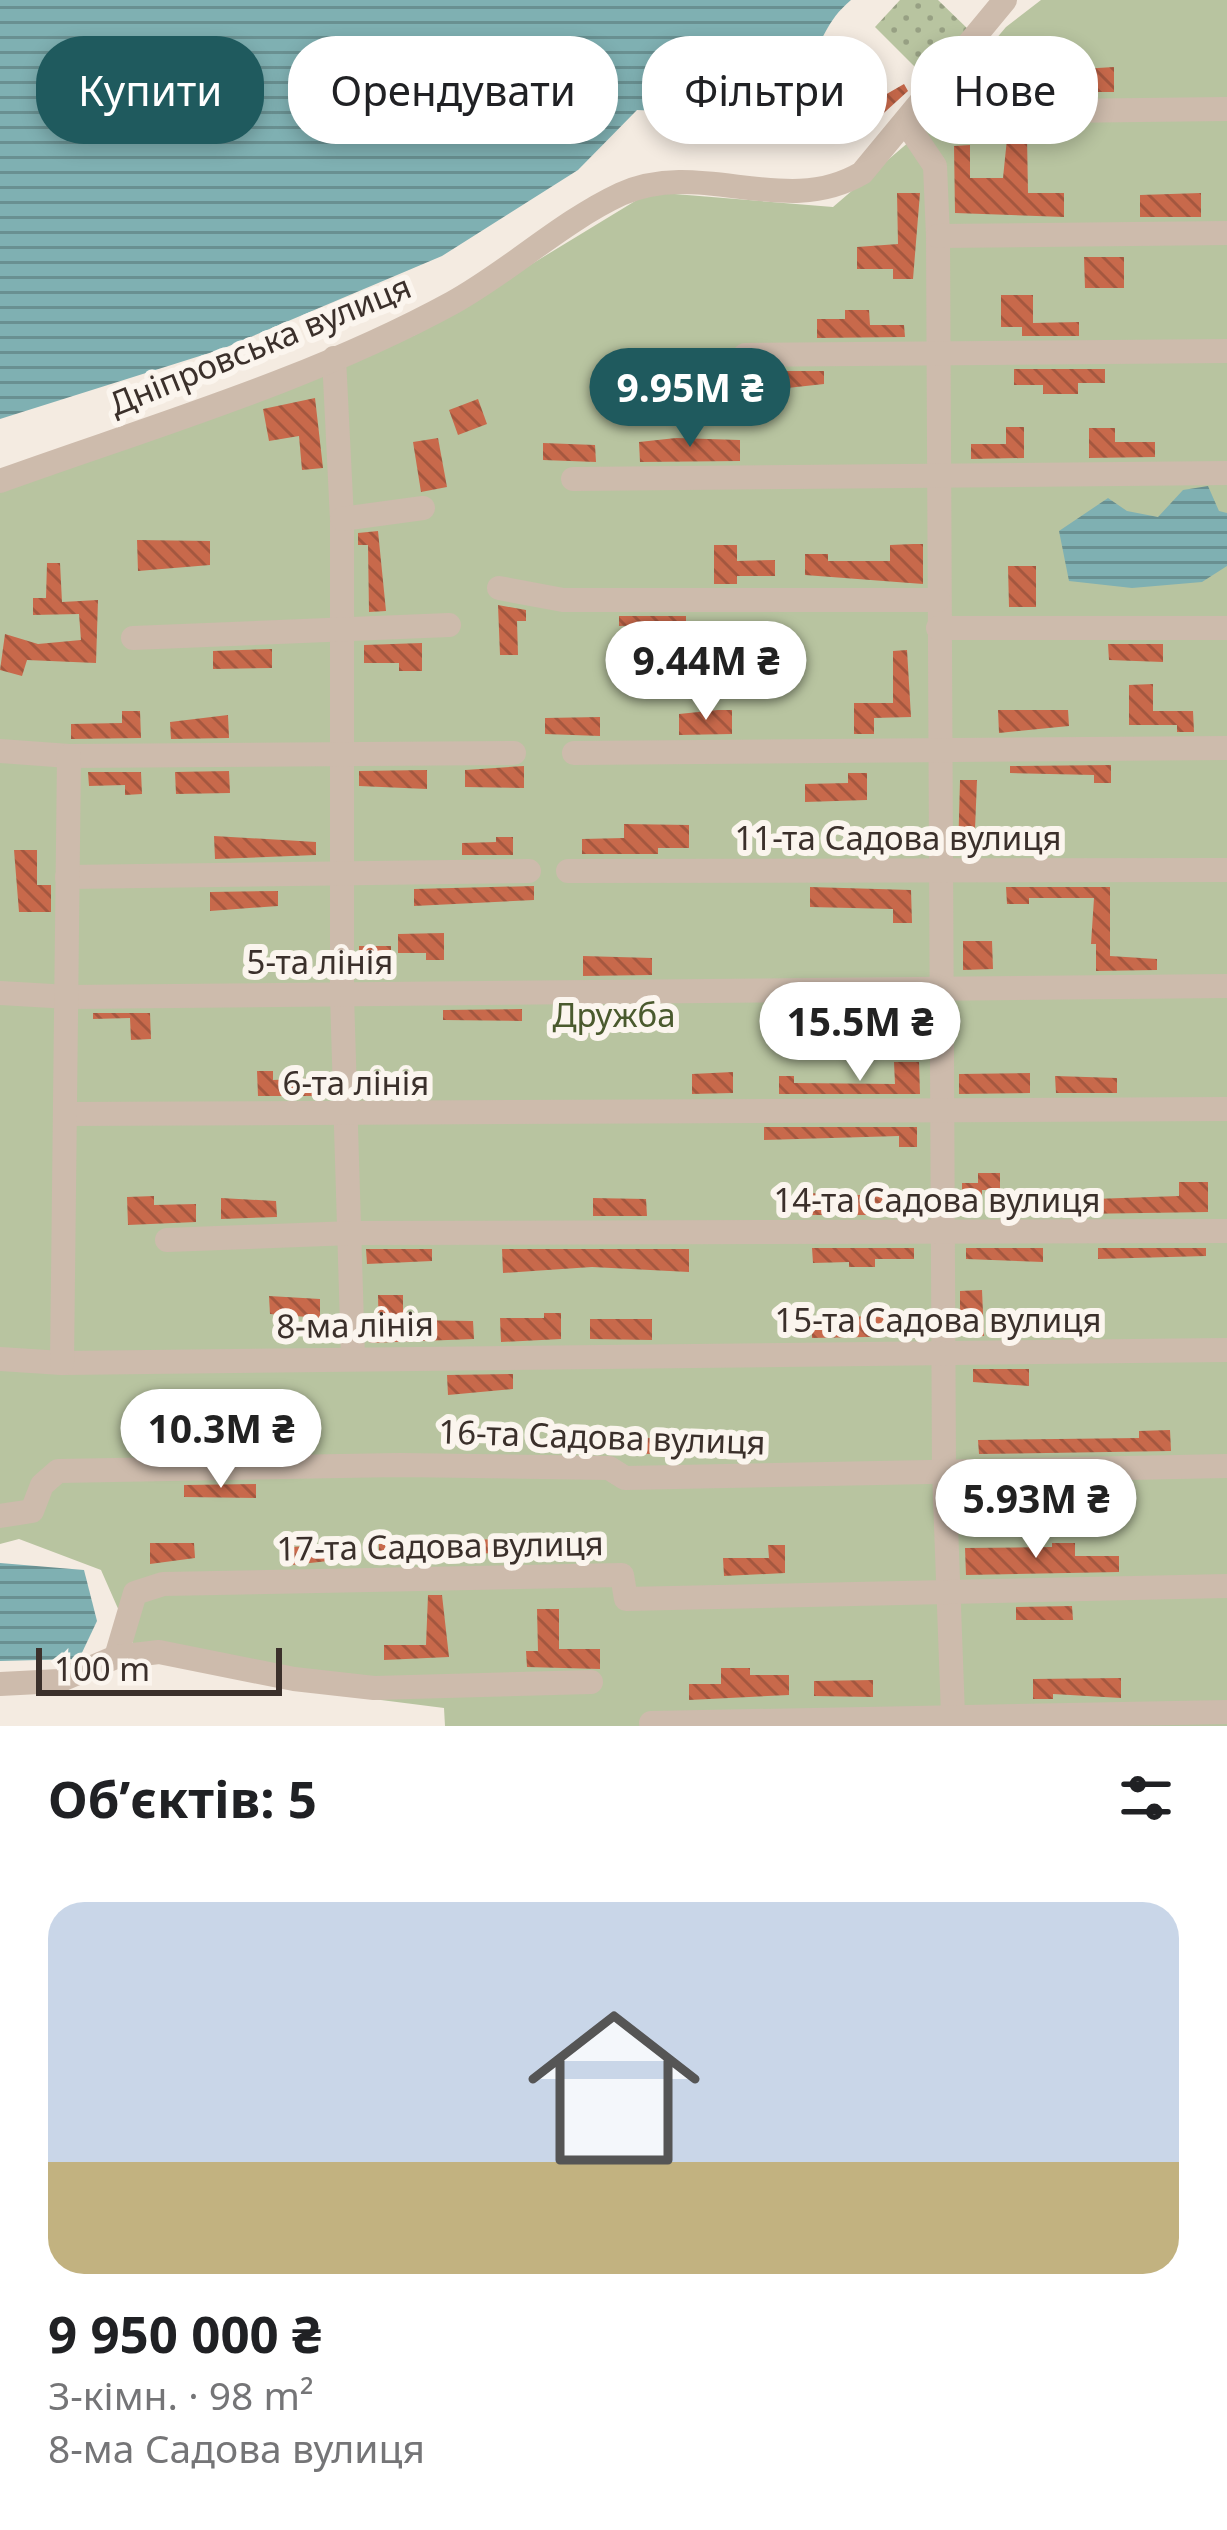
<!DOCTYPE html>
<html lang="uk">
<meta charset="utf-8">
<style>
:root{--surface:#fff;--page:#f2f2f2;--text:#202124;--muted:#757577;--accent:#1f5a5e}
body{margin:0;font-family:"Noto Sans",sans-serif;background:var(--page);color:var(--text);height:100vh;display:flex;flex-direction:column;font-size:45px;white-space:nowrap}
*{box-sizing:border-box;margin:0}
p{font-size:39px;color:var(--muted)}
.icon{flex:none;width:66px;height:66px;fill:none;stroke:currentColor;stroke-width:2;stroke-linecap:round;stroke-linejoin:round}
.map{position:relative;height:1726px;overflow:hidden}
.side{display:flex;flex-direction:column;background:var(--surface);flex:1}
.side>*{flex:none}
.guide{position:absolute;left:36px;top:36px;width:1155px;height:108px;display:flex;gap:24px}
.scale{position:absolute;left:36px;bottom:30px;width:246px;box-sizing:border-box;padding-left:12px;border:6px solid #3b302b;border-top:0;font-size:33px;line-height:42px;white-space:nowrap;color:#3b302b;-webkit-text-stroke:9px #fbf5ee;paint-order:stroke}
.price{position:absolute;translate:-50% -102px;padding:0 27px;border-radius:42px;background:#fff;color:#222;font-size:39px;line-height:78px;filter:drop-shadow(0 3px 6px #0008)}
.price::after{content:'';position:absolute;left:50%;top:72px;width:36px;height:27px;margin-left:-18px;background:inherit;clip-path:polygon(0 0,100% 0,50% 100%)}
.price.on{background:var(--accent);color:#fff}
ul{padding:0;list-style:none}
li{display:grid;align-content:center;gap:24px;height:636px;padding:0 48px}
li span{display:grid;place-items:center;height:372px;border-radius:36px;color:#555}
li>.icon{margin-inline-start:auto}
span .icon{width:216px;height:216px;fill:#fffc;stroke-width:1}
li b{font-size:51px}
h2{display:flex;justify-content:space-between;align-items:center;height:144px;padding:0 48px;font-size:51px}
.pill{padding:0 42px;border-radius:48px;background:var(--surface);box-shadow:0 6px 18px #0003;font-size:42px;line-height:108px}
.pill.on{background:var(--accent);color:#fff}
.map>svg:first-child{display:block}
.green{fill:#b8c4a0}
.park{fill:url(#park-dots)}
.water{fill:url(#water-rules)}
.building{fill:url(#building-back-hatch)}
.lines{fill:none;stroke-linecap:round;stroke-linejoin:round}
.minor{stroke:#cdbbac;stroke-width:24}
.labels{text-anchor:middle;stroke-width:12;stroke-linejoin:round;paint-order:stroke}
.street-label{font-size:33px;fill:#3b302b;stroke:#fbf5ee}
.park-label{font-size:33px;fill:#4a5a2e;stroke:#fbf5ee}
</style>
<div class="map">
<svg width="1227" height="1726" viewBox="0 0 1227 1726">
<defs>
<pattern id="park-dots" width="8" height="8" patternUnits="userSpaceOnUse" patternTransform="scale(3)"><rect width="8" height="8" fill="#b8c4a0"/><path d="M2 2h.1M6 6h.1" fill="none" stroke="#97a083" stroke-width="1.8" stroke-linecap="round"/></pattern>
<pattern id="water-rules" width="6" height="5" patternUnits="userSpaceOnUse" patternTransform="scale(3)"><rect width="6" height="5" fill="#7fb0b2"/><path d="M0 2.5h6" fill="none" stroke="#699091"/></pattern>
<pattern id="building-back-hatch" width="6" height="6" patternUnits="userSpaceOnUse" patternTransform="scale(3)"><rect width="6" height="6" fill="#c8694b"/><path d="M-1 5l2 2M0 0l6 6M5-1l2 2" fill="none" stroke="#a4573f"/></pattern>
</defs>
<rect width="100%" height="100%" fill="#f4ebe1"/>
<polygon class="green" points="1041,0 1227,0 1227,1726 445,1726 444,1708 310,1691 138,1654 101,1570 19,1539 0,1544 0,491 415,335 650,192 833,207 910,141 1006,27"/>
<polygon class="park" points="900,0 938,0 971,32 929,81 875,27"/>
<g class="water">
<path d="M 0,0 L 851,0 C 826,21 822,42 806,70 C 764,142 704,111 637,110 L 578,170 L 442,256 L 222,349 L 0,419 Z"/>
<polygon points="1208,486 1219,511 1227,513 1227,566 1202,582 1132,588 1069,581 1059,531 1108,498 1127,511 1158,517 1183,490"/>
<polygon points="0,1563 84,1570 97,1621 79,1659 0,1661"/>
</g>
<g class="building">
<polygon points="1114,67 1114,92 1065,92 1065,70"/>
<polygon points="904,84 908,91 875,121 858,109 864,99 871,103"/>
<polygon points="1009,119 1042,119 1049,126 1069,127 1069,137 1027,137 1028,193 1064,193 1064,217 955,213 954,146 970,145 970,178 1003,178"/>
<polygon points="897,193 920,193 913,279 893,279 893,269 857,269 857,247 898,244"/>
<polygon points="1201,193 1201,217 1140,217 1140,195"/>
<polygon points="1084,257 1124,257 1124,288 1085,288"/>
<polygon points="1001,295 1033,295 1033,323 1079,322 1079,336 1022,336 1022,327 1001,327"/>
<polygon points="845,310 869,310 870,325 904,325 905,337 817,338 817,319 845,319"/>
<polygon points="732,365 745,371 824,371 824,384 769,390 769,383 733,384"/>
<polygon points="1014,369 1105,369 1105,383 1078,383 1078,394 1043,394 1043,385 1014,385"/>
<polygon points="315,398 323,468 302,470 299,436 269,441 263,409"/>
<polygon points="478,399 487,424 458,435 449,410"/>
<polygon points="1006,427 1024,427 1024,458 971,459 971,444 1006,444"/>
<polygon points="1089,428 1115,428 1115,442 1155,442 1155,457 1089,458"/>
<polygon points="438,438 447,487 421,492 413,442"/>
<polygon points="676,438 740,440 740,461 640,462 639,442"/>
<polygon points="543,443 595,445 596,462 543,460"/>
<polygon points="378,531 386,611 369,612 368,545 358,545 358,533"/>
<polygon points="137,540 210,541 210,565 138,571"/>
<polygon points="913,544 923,544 923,584 805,575 805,554 828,554 828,561 890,561 890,545"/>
<polygon points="714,545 737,545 737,561 775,560 775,576 737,576 737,584 714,584"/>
<polygon points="47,563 60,563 62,602 98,600 96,663 27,660 22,676 0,670 5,634 38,644 81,640 79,614 33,615 33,598 46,598"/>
<polygon points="1008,566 1036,566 1036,607 1009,607"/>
<polygon points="498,605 526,610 526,621 517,621 518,655 500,655"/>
<polygon points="619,616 686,616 686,631 665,631 665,625 619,626"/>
<polygon points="422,643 422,671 399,671 399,663 364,663 364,645"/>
<polygon points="1108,644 1163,644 1163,662 1109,660"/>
<polygon points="272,649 272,668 213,669 213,651"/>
<polygon points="907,650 911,717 874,718 874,734 854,734 854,703 893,703 893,651"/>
<polygon points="1153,684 1153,711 1193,711 1194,732 1177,732 1177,725 1129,725 1129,685"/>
<polygon points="718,710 732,710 732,734 679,735 679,714"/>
<polygon points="998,710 1068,710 1069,726 999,733"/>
<polygon points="122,711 140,711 141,738 71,739 71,724 122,723"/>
<polygon points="228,715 229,738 171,739 170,722"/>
<polygon points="600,717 600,736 545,734 545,718"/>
<polygon points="1111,765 1111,783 1094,783 1094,775 1010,773 1010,766"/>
<polygon points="524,766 524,788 465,787 465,770"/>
<polygon points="427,770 427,789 359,786 359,771"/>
<polygon points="229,771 230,793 176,794 175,772"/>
<polygon points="88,772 141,772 142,794 125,795 125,785 89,786"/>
<polygon points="848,773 867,773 867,800 805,802 805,784 848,783"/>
<polygon points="960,780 977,780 974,854 958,854"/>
<polygon points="624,824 689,825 689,848 658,848 658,854 582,854 582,839 624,838"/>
<polygon points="214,836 316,842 316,855 215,859"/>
<polygon points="496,837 513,837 513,855 462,855 462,843 496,842"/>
<polygon points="14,850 37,850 37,885 51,885 51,912 19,912"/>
<polygon points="534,886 534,900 414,906 414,889"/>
<polygon points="810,887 911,890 912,923 893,923 893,909 810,907"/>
<polygon points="1006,887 1110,887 1110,956 1157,959 1157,970 1096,971 1096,944 1091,944 1094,898 1029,898 1029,904 1007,904"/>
<polygon points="278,891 278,906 210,911 210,892"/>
<polygon points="444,933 444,960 426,960 426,953 398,953 398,934"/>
<polygon points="963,941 992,941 993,969 963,970"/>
<polygon points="359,946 391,946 391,977 359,978"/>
<polygon points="583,956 652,958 652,975 583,976"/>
<polygon points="805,1006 865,1006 866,1018 819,1018 819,1051 800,1051"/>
<polygon points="652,1008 652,1025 553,1032 553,1009"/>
<polygon points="522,1009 522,1021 443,1020 443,1010"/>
<polygon points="93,1013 150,1013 151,1039 131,1040 130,1018 93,1019"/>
<polygon points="894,1062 919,1062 920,1094 779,1094 779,1076 794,1076 794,1083 895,1084"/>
<polygon points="257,1071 273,1071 273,1080 317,1078 318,1096 258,1096"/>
<polygon points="733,1072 733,1093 692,1094 692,1074"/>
<polygon points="1030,1073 1030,1093 959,1094 959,1074"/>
<polygon points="1055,1076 1117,1078 1117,1093 1056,1093"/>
<polygon points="366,1078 428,1080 428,1096 366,1096"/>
<polygon points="764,1127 917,1127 917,1147 899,1147 899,1136 764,1140"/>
<polygon points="978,1173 1000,1173 1000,1190 982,1190 982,1214 962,1215 962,1183 978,1183"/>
<polygon points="1179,1182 1208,1182 1208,1212 1012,1215 1012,1202 1179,1196"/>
<polygon points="806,1193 914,1197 915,1215 806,1215"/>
<polygon points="154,1196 154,1205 196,1204 196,1222 128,1225 127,1197"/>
<polygon points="221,1198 276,1201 277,1217 221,1219"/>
<polygon points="593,1198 646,1199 647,1216 593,1216"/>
<polygon points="812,1248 914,1248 914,1259 875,1259 875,1267 849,1267 849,1262 813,1263"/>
<polygon points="966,1248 1043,1248 1043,1262 966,1259"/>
<polygon points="1098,1248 1206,1248 1206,1256 1098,1259"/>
<polygon points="366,1249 432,1249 432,1261 367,1264"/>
<polygon points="502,1249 689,1249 689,1272 592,1267 503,1273"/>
<polygon points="982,1290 984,1336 960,1336 960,1291"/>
<polygon points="378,1295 403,1295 403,1320 473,1321 474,1339 369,1343 379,1339"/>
<polygon points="269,1296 320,1299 320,1318 270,1314"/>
<polygon points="544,1313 561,1313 561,1339 501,1342 500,1318 544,1318"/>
<polygon points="812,1316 918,1317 918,1336 812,1338"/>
<polygon points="590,1319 652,1319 652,1340 590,1339"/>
<polygon points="973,1369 1029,1369 1029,1386 973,1382"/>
<polygon points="513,1374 513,1389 448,1395 447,1375"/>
<polygon points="1170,1430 1171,1451 979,1454 978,1440 1139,1438 1139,1431"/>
<polygon points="592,1434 650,1438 650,1454 593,1451"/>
<polygon points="256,1484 256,1498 184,1497 184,1485"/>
<polygon points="496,1539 496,1553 468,1554 468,1560 379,1561 379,1544"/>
<polygon points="150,1543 194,1543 195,1558 150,1564"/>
<polygon points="1052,1543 1075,1543 1075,1556 1119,1556 1119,1572 966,1575 965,1548 1052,1547"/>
<polygon points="346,1544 346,1559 292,1565 292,1547"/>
<polygon points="768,1545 785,1545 785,1573 724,1576 723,1558 769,1558"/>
<polygon points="428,1595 442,1595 449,1657 384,1660 384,1645 426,1645"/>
<polygon points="1072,1606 1073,1620 1016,1620 1016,1607"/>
<polygon points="537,1609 559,1609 559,1649 600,1649 600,1669 527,1667 526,1651 538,1651"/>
<polygon points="721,1668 750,1668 750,1675 789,1675 789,1695 689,1700 689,1684 721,1684"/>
<polygon points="1121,1678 1121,1698 1053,1694 1053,1699 1033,1699 1033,1679"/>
<polygon points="873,1680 873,1697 814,1696 814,1681"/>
</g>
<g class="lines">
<g class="minor">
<polyline points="1056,111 1227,109"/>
<polyline points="906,123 935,166 938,236 944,1471 953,1715"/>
<polyline points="938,236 1227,233"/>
<polyline points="745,355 1227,351"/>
<polyline points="334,358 342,519 342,995 353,1358"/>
<polyline points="573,479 1227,473"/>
<path d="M 0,481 C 150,427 311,380 452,303 C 510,271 561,222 621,194 C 702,158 784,219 862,173 L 1005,0"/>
<polyline points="342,519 423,508"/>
<polyline points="499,588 563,600 938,600"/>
<polyline points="938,628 1227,628"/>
<polyline points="133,638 449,625"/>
<polyline points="0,751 69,756 514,753"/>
<polyline points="574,753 1227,748"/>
<polyline points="568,871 1227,870"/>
<polyline points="67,877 529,871"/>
<polyline points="0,993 69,997 1227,986"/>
<polyline points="67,1114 1227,1109"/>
<polyline points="167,1240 352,1233 1227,1231"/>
<polyline points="0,1359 62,1363 1227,1350"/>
<polyline points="62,1363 69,756"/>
<polyline points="0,1516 32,1511 42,1485 58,1471 400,1465 609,1468 625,1478 1227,1466"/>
<polyline points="116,1657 135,1593 163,1584 622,1575 626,1599 1227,1586"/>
<polyline points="0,1684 59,1681 116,1657 159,1652 294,1679 374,1688 591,1682"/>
<polyline points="651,1723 1227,1712"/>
</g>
</g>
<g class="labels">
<g class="street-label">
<text transform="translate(260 345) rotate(-22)" y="12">Дніпровська вулиця</text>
<text x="898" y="850">11-та Садова вулиця</text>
<text x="320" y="974">5-та лінія</text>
<text x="356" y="1095">6-та лінія</text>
<text x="937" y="1212">14-та Садова вулиця</text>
<text x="938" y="1332">15-та Садова вулиця</text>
<text transform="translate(355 1325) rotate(-1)" y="12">8-ма лінія</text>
<text transform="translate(602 1437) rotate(2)" y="12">16-та Садова вулиця</text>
<text transform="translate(440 1546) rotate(-1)" y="12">17-та Садова вулиця</text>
</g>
<g class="park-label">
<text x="614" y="1027">Дружба</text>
</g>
</g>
</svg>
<div class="scale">100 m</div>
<b class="price on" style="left:690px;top:450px">9.95M ₴</b>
<b class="price" style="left:706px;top:723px">9.44M ₴</b>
<b class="price" style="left:860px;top:1084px">15.5M ₴</b>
<b class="price" style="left:221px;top:1491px">10.3M ₴</b>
<b class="price" style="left:1036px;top:1561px">5.93M ₴</b>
<div class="guide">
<a class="pill on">Купити</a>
<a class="pill">Орендувати</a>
<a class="pill">Фільтри</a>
<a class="pill">Нове</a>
</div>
</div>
<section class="side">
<h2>Об’єктів: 5<svg class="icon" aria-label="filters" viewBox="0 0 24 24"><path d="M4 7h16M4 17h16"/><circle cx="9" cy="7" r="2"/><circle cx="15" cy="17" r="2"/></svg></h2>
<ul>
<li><span style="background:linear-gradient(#c9d6e8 70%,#c2b280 0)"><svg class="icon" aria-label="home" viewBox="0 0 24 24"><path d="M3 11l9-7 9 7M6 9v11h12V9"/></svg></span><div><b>9 950 000 ₴</b><p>3-кімн. · 98 m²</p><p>8-ма Садова вулиця</p></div></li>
</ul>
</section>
